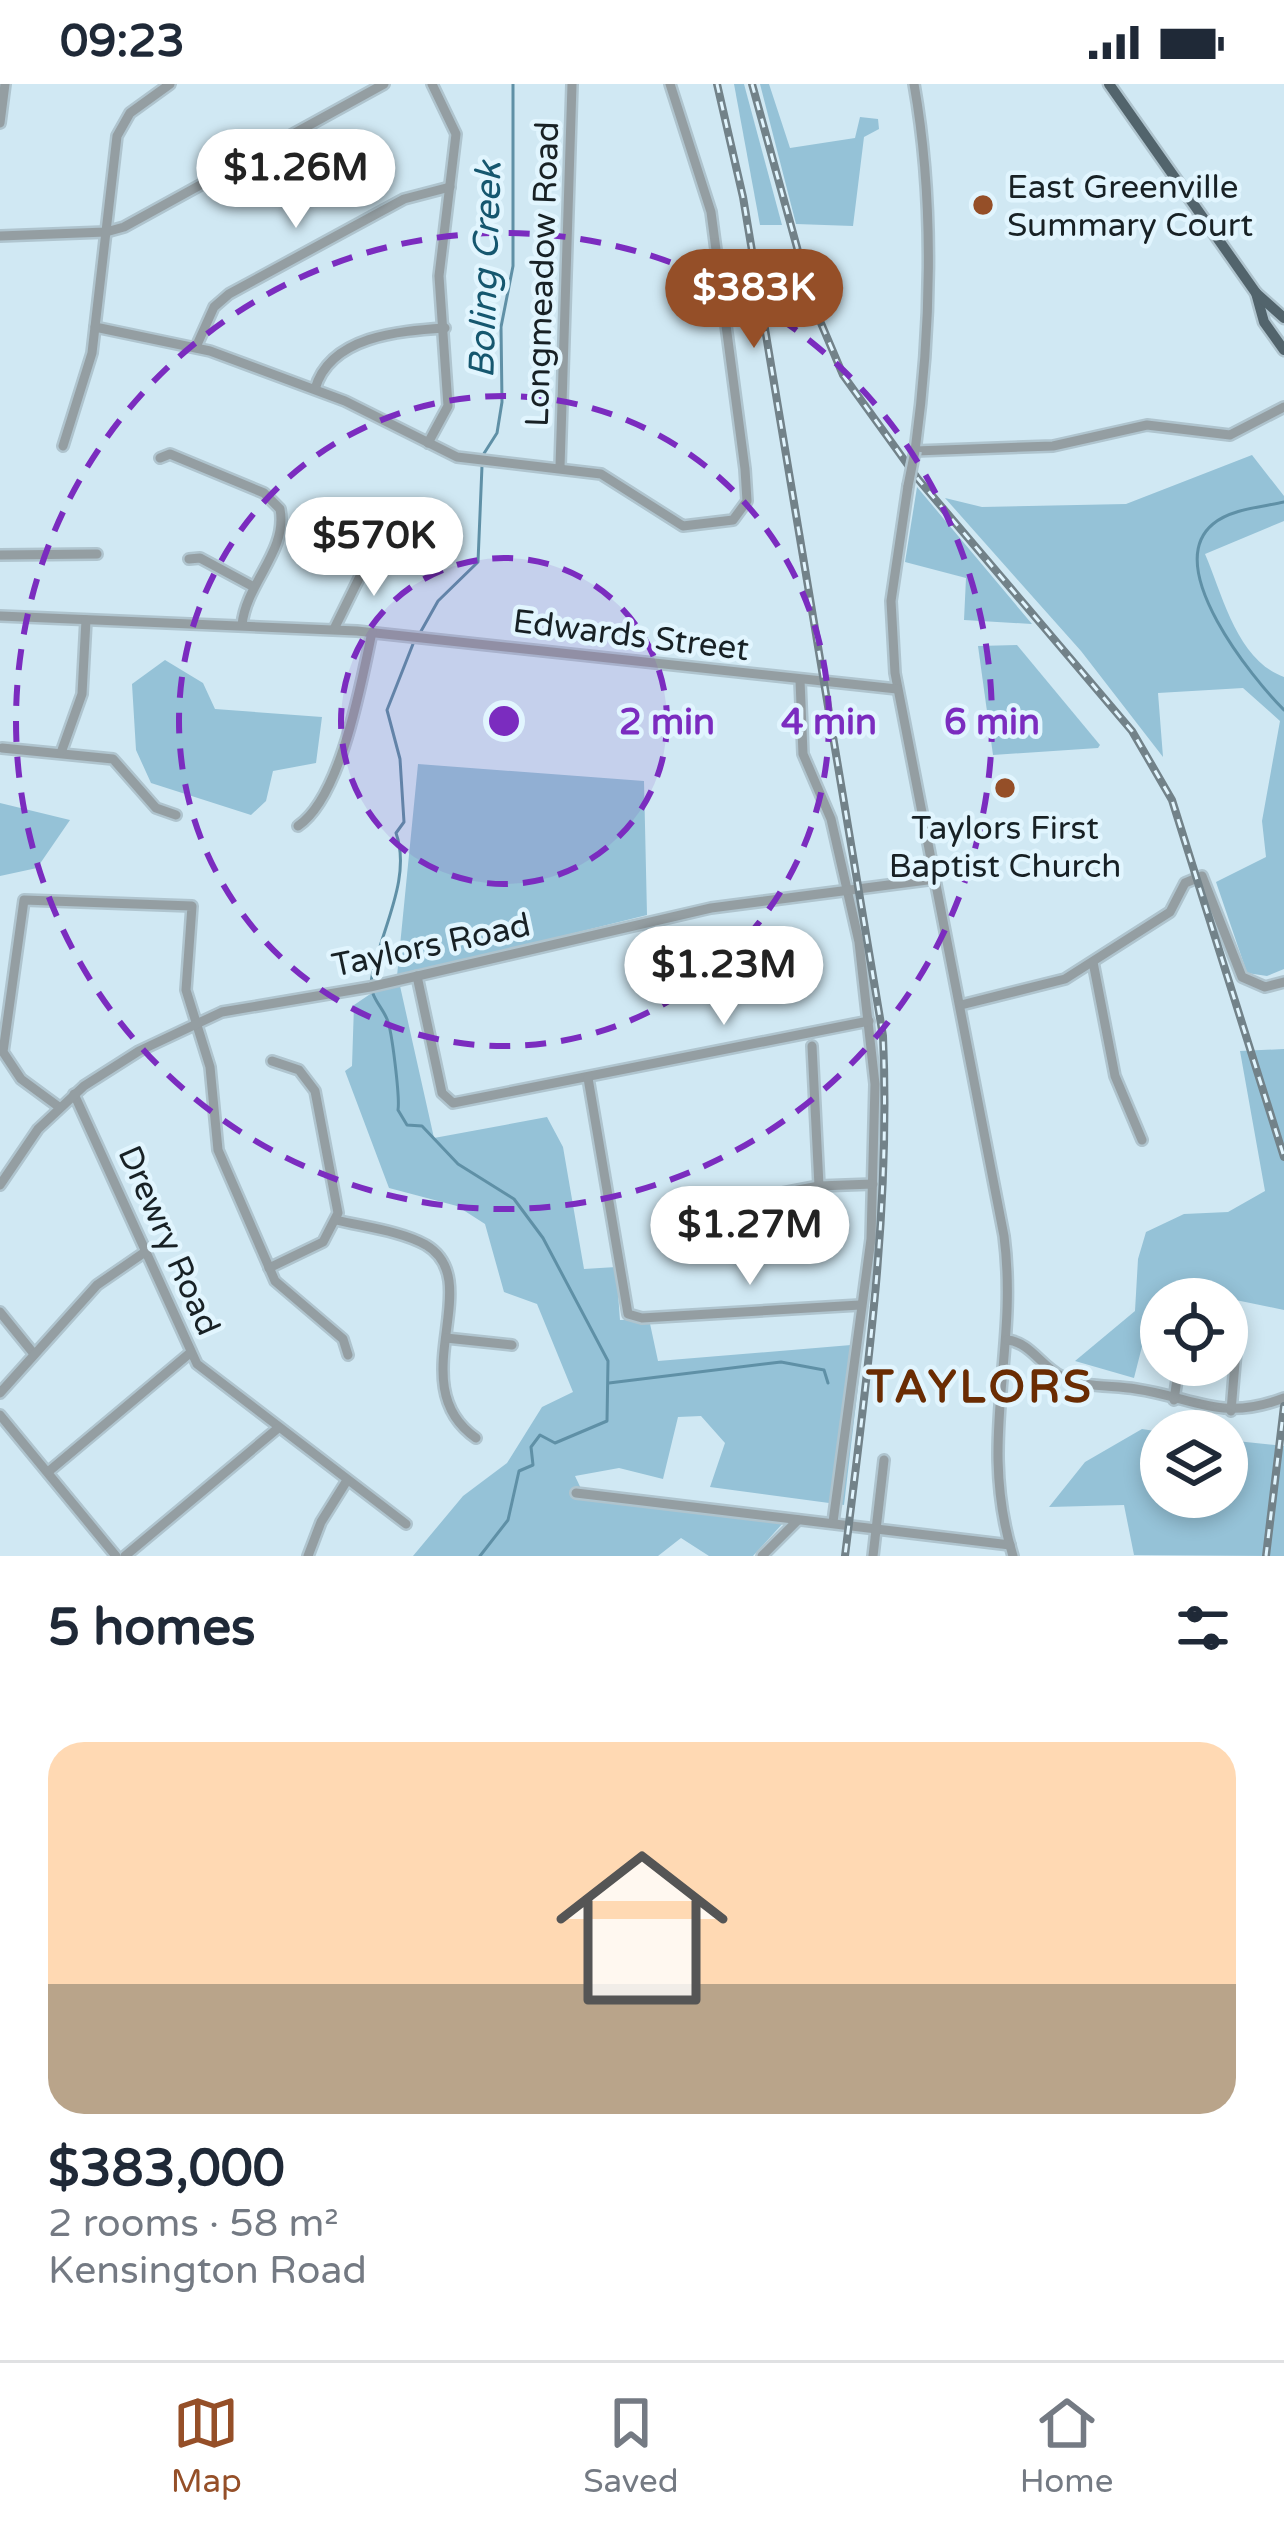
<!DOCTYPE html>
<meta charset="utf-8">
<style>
:root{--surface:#fff;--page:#f6f6f7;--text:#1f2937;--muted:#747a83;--line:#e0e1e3;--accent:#954f28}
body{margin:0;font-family:"Varela Round",sans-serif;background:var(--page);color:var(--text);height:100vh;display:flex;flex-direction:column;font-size:45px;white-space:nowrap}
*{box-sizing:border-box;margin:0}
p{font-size:39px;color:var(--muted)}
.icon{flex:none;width:66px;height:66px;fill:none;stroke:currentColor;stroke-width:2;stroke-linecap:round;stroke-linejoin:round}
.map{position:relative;height:1472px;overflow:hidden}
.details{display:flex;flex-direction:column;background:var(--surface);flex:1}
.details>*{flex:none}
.tools{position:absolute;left:1140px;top:1194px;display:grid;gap:24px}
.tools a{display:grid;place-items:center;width:108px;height:108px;border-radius:50%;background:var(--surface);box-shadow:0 6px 18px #0003;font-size:60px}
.price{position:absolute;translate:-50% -102px;padding:0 27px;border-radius:42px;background:#fff;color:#222;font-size:39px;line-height:78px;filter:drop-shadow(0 3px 6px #0008)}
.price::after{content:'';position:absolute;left:50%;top:72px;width:36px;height:27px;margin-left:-18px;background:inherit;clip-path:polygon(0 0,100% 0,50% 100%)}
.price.current{background:var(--accent);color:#fff}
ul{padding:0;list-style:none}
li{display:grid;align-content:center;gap:24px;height:636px;padding:0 48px}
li+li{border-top:3px solid var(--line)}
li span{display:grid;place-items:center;height:372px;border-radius:36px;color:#555}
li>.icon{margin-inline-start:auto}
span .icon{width:216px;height:216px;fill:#fffc;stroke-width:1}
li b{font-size:51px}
h2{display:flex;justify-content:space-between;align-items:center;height:144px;padding:0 48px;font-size:51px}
.status{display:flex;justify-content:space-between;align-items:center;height:84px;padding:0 60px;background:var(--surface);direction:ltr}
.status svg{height:33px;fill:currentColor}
.tab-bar{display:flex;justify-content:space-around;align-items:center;height:168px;border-top:3px solid var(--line);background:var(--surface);font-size:33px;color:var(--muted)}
.tab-bar a{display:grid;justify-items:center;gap:6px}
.tab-bar .current{color:var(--accent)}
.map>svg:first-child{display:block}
.green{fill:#95c2d7}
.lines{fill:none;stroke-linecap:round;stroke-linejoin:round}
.stream{stroke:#5f90a6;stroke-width:3}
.minor-casing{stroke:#afc4ce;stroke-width:14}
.major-casing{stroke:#afc4ce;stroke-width:15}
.minor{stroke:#949ea2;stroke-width:9}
.major{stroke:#52646c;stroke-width:10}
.rail-casing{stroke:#728289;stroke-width:8}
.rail{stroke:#e1f5fe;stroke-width:3;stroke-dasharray:9;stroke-linecap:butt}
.minor-bridge-casing{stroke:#afc4ce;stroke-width:14;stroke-linecap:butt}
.minor-bridge{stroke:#949ea2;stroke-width:9}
.ring{fill:none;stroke:#7b2cbf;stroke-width:6;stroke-dasharray:21 15}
.poi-dot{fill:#954f28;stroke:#e1f5fe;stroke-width:4.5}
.labels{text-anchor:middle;stroke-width:9;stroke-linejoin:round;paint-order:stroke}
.poi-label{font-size:33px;fill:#182125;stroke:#e1f5fe;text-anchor:start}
.street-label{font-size:33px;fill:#182125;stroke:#e1f5fe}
.water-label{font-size:36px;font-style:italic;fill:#15576f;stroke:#e1f5fe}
.district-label{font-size:45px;font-weight:bold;letter-spacing:3px;fill:#6a2c03;stroke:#e1f5fe}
.centre{fill:#7b2cbf;stroke:#e1f5fe;stroke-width:6}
.ring-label{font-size:36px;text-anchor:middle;font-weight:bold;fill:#7b2cbf;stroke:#e1f5fe;stroke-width:9;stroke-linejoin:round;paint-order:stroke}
</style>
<div class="status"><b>09:23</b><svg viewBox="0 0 49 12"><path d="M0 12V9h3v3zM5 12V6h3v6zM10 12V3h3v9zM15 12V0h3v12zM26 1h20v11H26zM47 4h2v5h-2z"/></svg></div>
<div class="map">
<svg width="1284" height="1472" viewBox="0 0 1284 1472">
<rect width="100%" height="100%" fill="#d0e8f3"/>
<g class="green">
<polygon points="734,0 744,0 782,141 760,141"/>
<polygon points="760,0 769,0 790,64 855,54 860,33 878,35 879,45 864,53 853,142 796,140"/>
<path d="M 1252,371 L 1284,412 L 1284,437 L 1205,470 C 1223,512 1237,576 1284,593 L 1284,885 L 1267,892 L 1247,889 L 1216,798 L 1266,773 L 1262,737 L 1280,637 L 1243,604 L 1158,609 L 1163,673 L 1081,567 L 945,414 L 982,423 L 1126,420 Z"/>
<polygon points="917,403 1032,540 964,536 966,494 905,478"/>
<polygon points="1017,561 1100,661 1098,664 993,671 978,562"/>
<polygon points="165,576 203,599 215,625 322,633 316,679 273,687 266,717 251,731 151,699 136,666 132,600"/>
<polygon points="418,680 644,697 647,831 398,893 434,1054 547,1033 563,1063 584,1185 616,1183 620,1236 649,1235 658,1277 863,1260 844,1421 710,1403 725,1359 701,1332 678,1333 663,1395 619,1384 575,1392 584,1411 784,1438 753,1472 709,1472 681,1454 658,1472 413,1472 463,1412 507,1379 542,1323 573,1308 537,1220 504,1208 485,1140 457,1122 389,1104 345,987 352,982 354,921 397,892"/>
<polygon points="0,719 70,736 37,784 0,792"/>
<polygon points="1284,965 1284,1226 1226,1214 1161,1215 1161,1225 1151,1227 1134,1294 1075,1277 1135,1227 1138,1175 1146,1148 1184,1130 1228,1128 1265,1107 1240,967"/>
<polygon points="1142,1345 1161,1348 1161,1413 1227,1413 1227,1356 1284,1362 1284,1472 1134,1471 1124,1421 1049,1423 1085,1378"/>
</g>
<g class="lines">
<g class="stream">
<polyline points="483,371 497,349 502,318 501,243 513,182 513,0"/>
<path d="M 1284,418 C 1262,423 1231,425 1213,440 C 1161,483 1253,595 1284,626"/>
<polyline points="420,549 438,517 478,478 482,382"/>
<path d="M 413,560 L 387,626 L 400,675 L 404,738 L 396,749 C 412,794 381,846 372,892 C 368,912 380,919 387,935 C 392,946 400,1014 398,1026 L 407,1041 L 422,1042 L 458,1080 L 514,1115 L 543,1154 L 608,1277 L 607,1337 L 555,1359 L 540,1351 L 531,1363 L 533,1381 L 519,1387 L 508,1436 L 480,1472"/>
<polyline points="609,1299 781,1278 824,1286 828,1299"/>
</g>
<g class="minor-casing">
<g id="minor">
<path d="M 914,0 C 935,118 931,249 915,367 L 1053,362 L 1147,341 L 1230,351 L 1284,323"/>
<polyline points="0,39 5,0"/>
<polyline points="0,152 106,148 124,143 384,0"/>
<polyline points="95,243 210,267 345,317 457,373 601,390 683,442 733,436 747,417 745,385 711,128 670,0"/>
<polyline points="196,263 214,223 229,210 404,115 450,103"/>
<path d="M 315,305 C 330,252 399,247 445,244"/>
<polyline points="428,359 448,322 439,192 456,50 432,0"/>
<polyline points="63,362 92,269 117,52 130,29 170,0"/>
<path d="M 160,374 L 170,370 L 264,409 L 280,425 C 288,467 246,499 242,541"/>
<polyline points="560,383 572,0"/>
<path d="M 908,402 L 891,517 L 895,589 L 1004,1152 C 1019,1268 977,1355 1013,1472"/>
<polyline points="0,471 97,470"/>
<polyline points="189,475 200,474 252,502"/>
<polyline points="0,532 357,547 897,605"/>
<polyline points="334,545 373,466"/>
<polyline points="800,596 803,670 831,735 859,858 875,1000 871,1155 833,1438"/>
<polyline points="2,664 113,675 156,724 176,731"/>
<polyline points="62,666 82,610 86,536"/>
<path d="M 298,742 C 341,713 361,600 372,548"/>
<polyline points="1093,878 1115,992 1142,1056"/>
<polyline points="417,892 442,1009 453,1019 869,937"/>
<polyline points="961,921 1065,895 1170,828 1185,799 1202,792 1242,893 1265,903 1284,898"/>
<polyline points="812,962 819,1102"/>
<polyline points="588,994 628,1230 642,1234 860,1221"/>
<polyline points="74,1010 197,1280 406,1440"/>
<polyline points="59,1023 21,995 3,968 24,816 192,822 186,906 210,983 218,1066 275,1197 343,1255 348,1271"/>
<polyline points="0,1101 38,1045 84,1002 139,967 222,928 370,903 711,824 935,795"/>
<polyline points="708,1123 819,1102 873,1100"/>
<path d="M 336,1136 C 365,1143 401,1147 426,1161 C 488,1198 400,1301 476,1354"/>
<polyline points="269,1184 323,1158 338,1129 315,1007 299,986 272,977"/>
<polyline points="0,1228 34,1270"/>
<polyline points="446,1254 512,1261"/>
<path d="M 1007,1256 C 1030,1258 1041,1282 1061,1292 C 1083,1304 1111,1301 1136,1305 C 1196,1314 1221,1338 1284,1314"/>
<polyline points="0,1309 97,1201 145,1168"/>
<polyline points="1174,1316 1179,1281"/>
<polyline points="1231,1327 1236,1267"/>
<polyline points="0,1331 116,1472"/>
<polyline points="48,1388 190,1269"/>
<polyline points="576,1409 1010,1461"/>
<polyline points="125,1472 277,1345"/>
<polyline points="308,1472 321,1438 346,1398"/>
<polyline points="762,1472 798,1436"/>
<polyline points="873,1472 884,1376"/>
</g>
</g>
<g class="major-casing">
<g id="major">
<polyline points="1109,0 1256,209 1264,238 1284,266"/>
<polyline points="1256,209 1284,234"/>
</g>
</g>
<use href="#minor" class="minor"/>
<use href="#major" class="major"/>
<g class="rail-casing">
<g id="rail">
<path d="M 717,0 L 743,113 L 883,952 C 891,1127 866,1299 845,1472"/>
<polyline points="752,0 812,218 843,291 918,395 1132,647 1172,716 1284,1073"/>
<polyline points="1266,1472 1284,1322"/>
</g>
</g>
<use href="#rail" class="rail"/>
<g class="minor-bridge-casing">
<polyline id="minor-bridge" points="908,402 915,367"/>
</g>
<use href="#minor-bridge" class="minor-bridge"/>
</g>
<circle cx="504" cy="637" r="163" fill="#7b2cbf" fill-opacity=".12"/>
<g class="ring">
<circle cx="504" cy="637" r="163"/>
<circle cx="504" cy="637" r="325"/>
<circle cx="504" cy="637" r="488"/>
</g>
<g class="poi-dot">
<circle cx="983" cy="121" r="12"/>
<circle cx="1005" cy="704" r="12"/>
</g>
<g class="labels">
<g class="poi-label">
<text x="1007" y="114">East Greenville<tspan x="1007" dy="38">Summary Court</tspan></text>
<text x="1005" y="755" text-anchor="middle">Taylors First<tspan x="1005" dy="38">Baptist Church</tspan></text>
</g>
<g class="street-label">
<text transform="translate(541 190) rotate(-88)" y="12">Longmeadow Road</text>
<text transform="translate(631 550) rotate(7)" y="12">Edwards Street</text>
<text transform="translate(431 860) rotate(-12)" y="12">Taylors Road</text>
<text transform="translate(170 1156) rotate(66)" y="12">Drewry Road</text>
</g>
<g class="water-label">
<text transform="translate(484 186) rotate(-88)" y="13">Boling Creek</text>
</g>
<g class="district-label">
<text x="980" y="1318">TAYLORS</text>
</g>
</g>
<circle cx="504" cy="637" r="18" class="centre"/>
<g class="ring-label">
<text x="667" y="650">2 min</text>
<text x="829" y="650">4 min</text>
<text x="992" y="650">6 min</text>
</g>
</svg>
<div class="tools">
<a><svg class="icon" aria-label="locate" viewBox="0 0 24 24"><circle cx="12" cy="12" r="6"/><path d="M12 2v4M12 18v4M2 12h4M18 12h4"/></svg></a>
<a><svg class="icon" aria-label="layers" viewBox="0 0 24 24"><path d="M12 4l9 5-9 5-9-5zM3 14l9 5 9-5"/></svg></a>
</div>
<b class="price" style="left:296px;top:147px">$1.26M</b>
<b class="price current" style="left:754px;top:267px">$383K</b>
<b class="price" style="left:374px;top:515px">$570K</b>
<b class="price" style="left:724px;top:944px">$1.23M</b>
<b class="price" style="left:750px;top:1204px">$1.27M</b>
</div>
<section class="details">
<h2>5 homes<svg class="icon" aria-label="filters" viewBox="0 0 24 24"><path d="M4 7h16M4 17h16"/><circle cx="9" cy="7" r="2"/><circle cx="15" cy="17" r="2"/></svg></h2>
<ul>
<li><span style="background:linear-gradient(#ffd9b3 65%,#b9a48a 0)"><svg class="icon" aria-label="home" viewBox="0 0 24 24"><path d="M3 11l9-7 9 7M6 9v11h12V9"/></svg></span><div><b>$383,000</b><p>2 rooms · 58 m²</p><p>Kensington Road</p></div></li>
</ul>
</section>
<nav class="tab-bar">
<a class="current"><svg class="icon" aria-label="map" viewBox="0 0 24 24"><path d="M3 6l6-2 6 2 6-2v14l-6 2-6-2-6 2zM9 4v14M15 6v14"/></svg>Map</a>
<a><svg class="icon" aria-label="saved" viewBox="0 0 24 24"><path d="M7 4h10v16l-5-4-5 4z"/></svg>Saved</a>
<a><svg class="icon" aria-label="home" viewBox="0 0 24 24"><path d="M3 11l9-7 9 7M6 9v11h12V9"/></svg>Home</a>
</nav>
